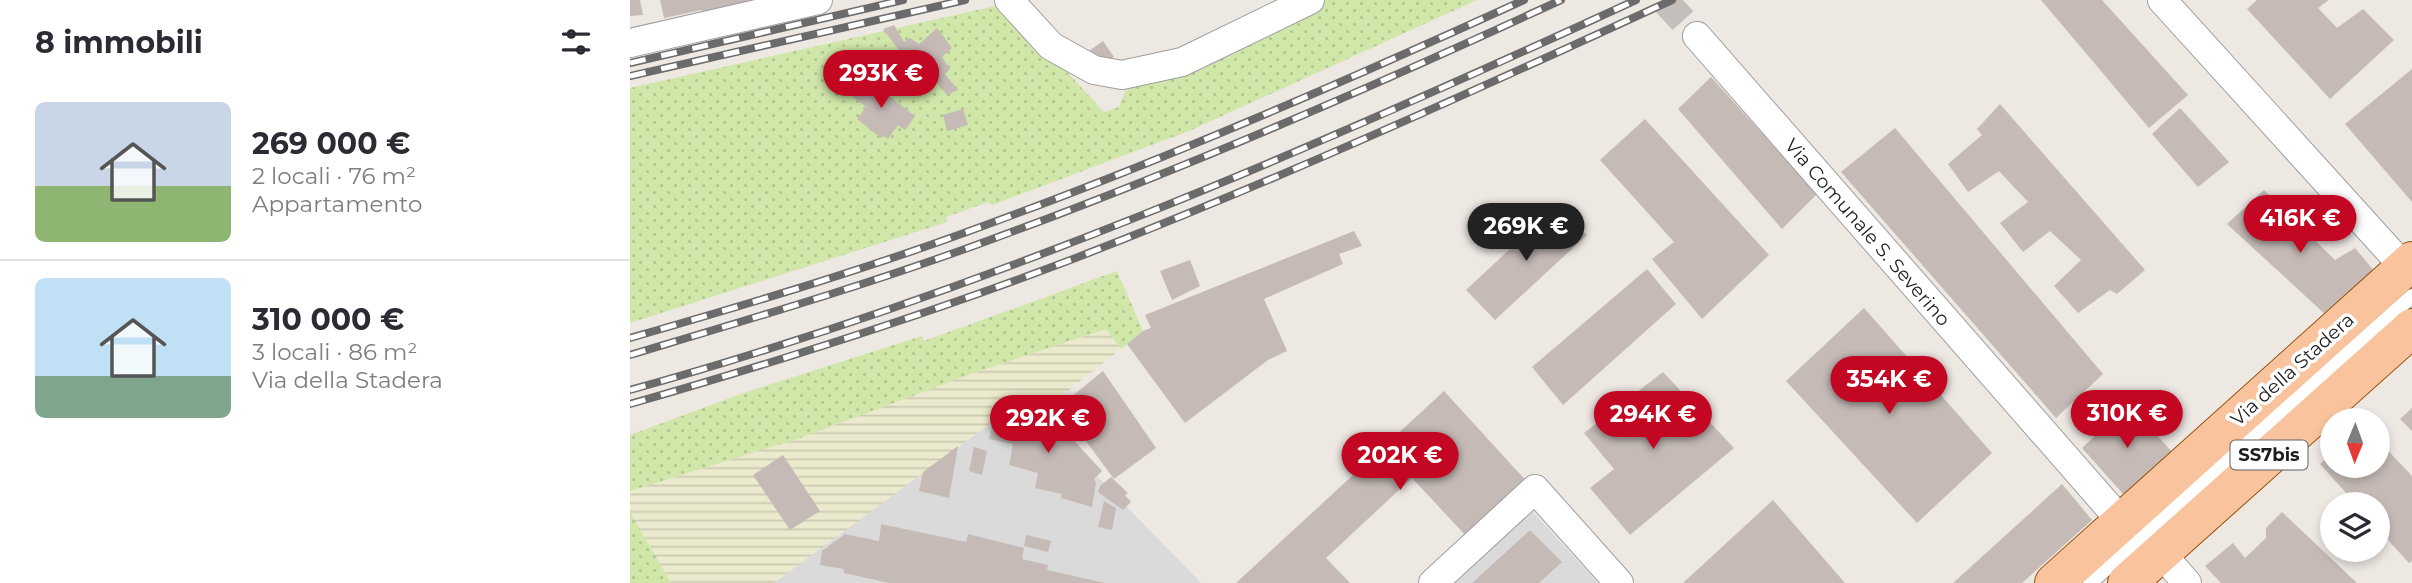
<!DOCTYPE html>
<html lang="it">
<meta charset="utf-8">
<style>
:root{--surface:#fff;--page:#f2f2f3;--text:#2b2b33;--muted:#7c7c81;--line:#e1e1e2;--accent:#c30621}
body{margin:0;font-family:Montserrat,sans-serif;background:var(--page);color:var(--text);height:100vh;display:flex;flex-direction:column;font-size:26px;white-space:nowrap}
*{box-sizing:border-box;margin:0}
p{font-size:23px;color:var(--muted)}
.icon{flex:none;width:38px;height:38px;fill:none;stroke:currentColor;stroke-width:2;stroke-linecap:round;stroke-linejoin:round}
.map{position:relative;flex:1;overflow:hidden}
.drawer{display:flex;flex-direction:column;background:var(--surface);width:630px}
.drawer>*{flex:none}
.needle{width:46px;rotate:181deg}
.buttons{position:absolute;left:1690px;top:408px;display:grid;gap:14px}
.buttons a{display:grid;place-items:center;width:70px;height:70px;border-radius:50%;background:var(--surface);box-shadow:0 4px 10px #0003;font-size:35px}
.price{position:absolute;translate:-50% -60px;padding:0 16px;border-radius:24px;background:var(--accent);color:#fff;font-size:23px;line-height:46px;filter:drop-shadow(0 2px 4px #0008)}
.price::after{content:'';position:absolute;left:50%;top:42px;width:21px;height:16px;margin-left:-10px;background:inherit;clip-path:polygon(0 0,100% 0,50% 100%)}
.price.on{background:#222;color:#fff}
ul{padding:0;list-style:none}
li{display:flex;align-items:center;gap:21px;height:175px;padding:0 35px}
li+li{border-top:2px solid var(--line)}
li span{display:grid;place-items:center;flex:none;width:196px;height:140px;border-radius:10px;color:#555}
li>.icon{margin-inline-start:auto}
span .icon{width:84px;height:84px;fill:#fffc;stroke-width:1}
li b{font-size:30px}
h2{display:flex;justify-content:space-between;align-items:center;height:84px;padding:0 35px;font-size:30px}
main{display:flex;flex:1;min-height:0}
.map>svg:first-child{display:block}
.residential{fill:#dbdada}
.farmland{fill:url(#farmland-rules)}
.grass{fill:url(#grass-dots)}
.building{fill:#c5bab6}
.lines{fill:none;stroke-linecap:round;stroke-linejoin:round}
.street-tunnel{stroke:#c4bfbb;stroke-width:28;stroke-dasharray:28 14;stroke-linecap:butt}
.lane-casing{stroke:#9e9e9e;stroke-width:16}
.street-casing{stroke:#9e9e9e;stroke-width:30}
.primary-casing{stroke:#914f05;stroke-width:40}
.lane{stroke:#fff;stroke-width:14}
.street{stroke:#fff;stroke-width:28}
.primary{stroke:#f9c49d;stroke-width:38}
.rail-casing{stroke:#6b6b6b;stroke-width:8}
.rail{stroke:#fff;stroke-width:5;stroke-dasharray:16;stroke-linecap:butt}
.labels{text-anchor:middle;stroke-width:7;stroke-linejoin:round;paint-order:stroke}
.shield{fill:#fff;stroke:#616161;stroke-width:2}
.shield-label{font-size:18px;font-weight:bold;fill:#1d1d1d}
.street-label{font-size:19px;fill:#1d1d1d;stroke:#fff}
</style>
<main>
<section class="drawer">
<h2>8 immobili<svg class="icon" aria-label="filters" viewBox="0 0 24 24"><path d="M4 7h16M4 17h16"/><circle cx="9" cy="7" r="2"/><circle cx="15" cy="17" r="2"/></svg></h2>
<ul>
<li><span style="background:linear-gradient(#c9d6e8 60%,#8fb573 0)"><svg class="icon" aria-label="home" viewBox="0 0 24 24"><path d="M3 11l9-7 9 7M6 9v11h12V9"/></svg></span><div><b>269 000 €</b><p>2 locali · 76 m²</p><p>Appartamento</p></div></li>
<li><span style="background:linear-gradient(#bfe0f5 70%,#7fa58c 0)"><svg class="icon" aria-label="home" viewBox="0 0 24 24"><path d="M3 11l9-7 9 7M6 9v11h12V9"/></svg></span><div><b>310 000 €</b><p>3 locali · 86 m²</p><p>Via della Stadera</p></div></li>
</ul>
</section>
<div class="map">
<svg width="1782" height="583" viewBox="0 0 1782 583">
<defs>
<pattern id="farmland-rules" width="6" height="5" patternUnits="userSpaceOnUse" patternTransform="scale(1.75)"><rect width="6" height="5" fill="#eceace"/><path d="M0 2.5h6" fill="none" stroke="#cac8b0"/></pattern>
<pattern id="grass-dots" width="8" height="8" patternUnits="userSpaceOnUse" patternTransform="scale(1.75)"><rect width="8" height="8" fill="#d0e7a9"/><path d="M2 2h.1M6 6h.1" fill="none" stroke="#b2c691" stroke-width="1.8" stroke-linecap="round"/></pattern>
</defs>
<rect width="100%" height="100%" fill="#eee8e3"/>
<g class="residential">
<polygon points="392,399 571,583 144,583 219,526"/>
<polygon points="901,510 968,583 820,583"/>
</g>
<polygon class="farmland" points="476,329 491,349 407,415 392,400 144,583 41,583 0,512 0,491 170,438 344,373"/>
<g class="grass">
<polygon points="691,0 847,0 559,131 362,205 358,202 316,217 317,222 0,323 0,88 374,4 474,112 489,107 495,91"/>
<polygon points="487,271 513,331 491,349 476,329 344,373 170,438 0,491 0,435 116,392 292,336 294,341"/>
<polygon points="0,512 41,583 0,583"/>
</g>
<g class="building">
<polygon points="0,0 10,0 13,15 0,16"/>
<polygon points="30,0 119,0 119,1 103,5 104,8 74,14 72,10 34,18"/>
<polygon points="1411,0 1472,0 1558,95 1519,128"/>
<polygon points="1627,0 1699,0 1688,8 1707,28 1733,9 1764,40 1700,99 1617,9"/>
<polygon points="264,25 274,42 280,38 289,44 307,28 322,48 312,57 320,69 315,74 328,90 317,95 307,83 298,89 253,29"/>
<polygon points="473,41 484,57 470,67 459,51"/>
<polygon points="257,51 278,79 269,86 273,93 268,96 243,62"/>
<polygon points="1782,69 1782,202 1715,124"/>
<polygon points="234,77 285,116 275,130 268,125 258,139 254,136 251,138 227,119 236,107 221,95"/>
<polygon points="1081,77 1187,194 1152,229 1048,109"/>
<polygon points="1370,104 1515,270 1487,294 1480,290 1448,313 1424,286 1451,260 1420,231 1393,252 1370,223 1398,202 1369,171 1338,192 1318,164 1352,135 1347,129"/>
<polygon points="1550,108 1599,162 1568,187 1522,134"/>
<polygon points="333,109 338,125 317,131 313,115"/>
<polygon points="1015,119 1139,255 1072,319 1022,259 1044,242 970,160"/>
<polygon points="1265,128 1473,374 1426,418 1211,172"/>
<polygon points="1634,190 1705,260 1725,248 1746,273 1697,316 1597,224"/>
<polygon points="926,206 957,235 865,320 836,290"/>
<polygon points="724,231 732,246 709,254 713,264 634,299 657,351 638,360 555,423 497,344 513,331 521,328 515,315"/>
<polygon points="560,260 570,286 542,300 530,271"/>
<polygon points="1017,269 1046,304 933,405 902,367"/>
<polygon points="1234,308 1362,453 1287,523 1156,381"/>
<polygon points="473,371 526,448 484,479 430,406"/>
<polygon points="1033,372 1104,448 1000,535 960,488 984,469 954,433"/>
<polygon points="814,391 898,483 838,538 782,478 696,558 720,583 606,583"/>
<polygon points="388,403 412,427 423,418 472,471 464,479 466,482 462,507 431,498 432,494 405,488 408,473 379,465 383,444 359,439 363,421"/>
<polygon points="1499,404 1542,452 1494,495 1452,448"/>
<polygon points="1782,408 1782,431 1770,419"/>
<polygon points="1748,440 1782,476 1782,561 1779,563 1748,529 1748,504 1726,504 1690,464 1703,453 1703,466 1748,466"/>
<polygon points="328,446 319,498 289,491 293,472"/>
<polygon points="344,447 357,451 352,475 339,471"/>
<polygon points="153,455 190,511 160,530 123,475"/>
<polygon points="481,477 498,493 495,495 501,502 493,510 468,492 470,486"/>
<polygon points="1432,484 1462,520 1392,583 1323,583"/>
<polygon points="1143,500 1215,583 1053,583"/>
<polygon points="474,501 486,508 482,530 468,527"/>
<polygon points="1652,512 1727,583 1591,583 1575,566 1603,543 1615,558 1636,538 1636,528"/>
<polygon points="251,524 336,542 338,534 394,548 392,559 418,565 417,570 475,583 259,583 214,573 214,569 190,565 192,551 215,534 249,541"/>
<polygon points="900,530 932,562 909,583 842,583"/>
<polygon points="396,535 421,541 418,552 394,546"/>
</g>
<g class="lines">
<polyline class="street-tunnel" points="1034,0 1067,36"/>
<g class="lane-casing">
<polyline id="lane" points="1460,583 1782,296"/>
</g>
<g class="street-casing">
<g id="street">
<polyline points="379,0 421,46 464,70 492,75 552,62 680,0"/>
<polyline points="1532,0 1775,268"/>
<polyline points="1067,36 1492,522"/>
<polyline points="0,43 188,0"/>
<polyline points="1530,552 1557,583"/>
<polyline points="803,583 905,489 989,583"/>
</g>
</g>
<g class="primary-casing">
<g id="primary">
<polyline points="1424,583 1782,261"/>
<polyline points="1497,583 1782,328"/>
</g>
</g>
<use href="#lane" class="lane"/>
<use href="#street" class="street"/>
<use href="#primary" class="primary"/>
<g class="rail-casing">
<g id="rail">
<polyline points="0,63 273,0"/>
<polyline points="0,76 335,0"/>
<path d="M 0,338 C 118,304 237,269 353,226 C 537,159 716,81 894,0"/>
<path d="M 0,355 C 120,319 240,284 357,241 C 552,170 742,87 931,0"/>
<path d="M 0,390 C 350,293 676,152 1006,0"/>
<path d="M 0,404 C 150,361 298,314 443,259 C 646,181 844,91 1042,0"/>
</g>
</g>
<use href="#rail" class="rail"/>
</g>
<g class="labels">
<rect class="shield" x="1600.5" y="440.5" width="77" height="29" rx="5"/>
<g class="shield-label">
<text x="1639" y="461">SS7bis</text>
</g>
<g class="street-label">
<text transform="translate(1238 232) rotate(49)" y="7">Via Comunale S. Severino</text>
<text transform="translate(1662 369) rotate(-42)" y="7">Via della Stadera</text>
</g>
</g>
</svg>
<div class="buttons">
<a><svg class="needle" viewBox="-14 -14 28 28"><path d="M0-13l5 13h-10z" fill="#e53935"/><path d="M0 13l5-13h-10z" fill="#7c7c81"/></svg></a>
<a><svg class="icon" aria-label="layers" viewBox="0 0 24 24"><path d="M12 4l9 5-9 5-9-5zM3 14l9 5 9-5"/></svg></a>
</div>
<b class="price" style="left:251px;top:110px">293K €</b>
<b class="price" style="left:1670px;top:255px">416K €</b>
<b class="price on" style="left:896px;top:263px">269K €</b>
<b class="price" style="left:1259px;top:416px">354K €</b>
<b class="price" style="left:1497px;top:450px">310K €</b>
<b class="price" style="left:1023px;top:451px">294K €</b>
<b class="price" style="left:418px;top:455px">292K €</b>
<b class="price" style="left:770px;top:492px">202K €</b>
</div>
</main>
